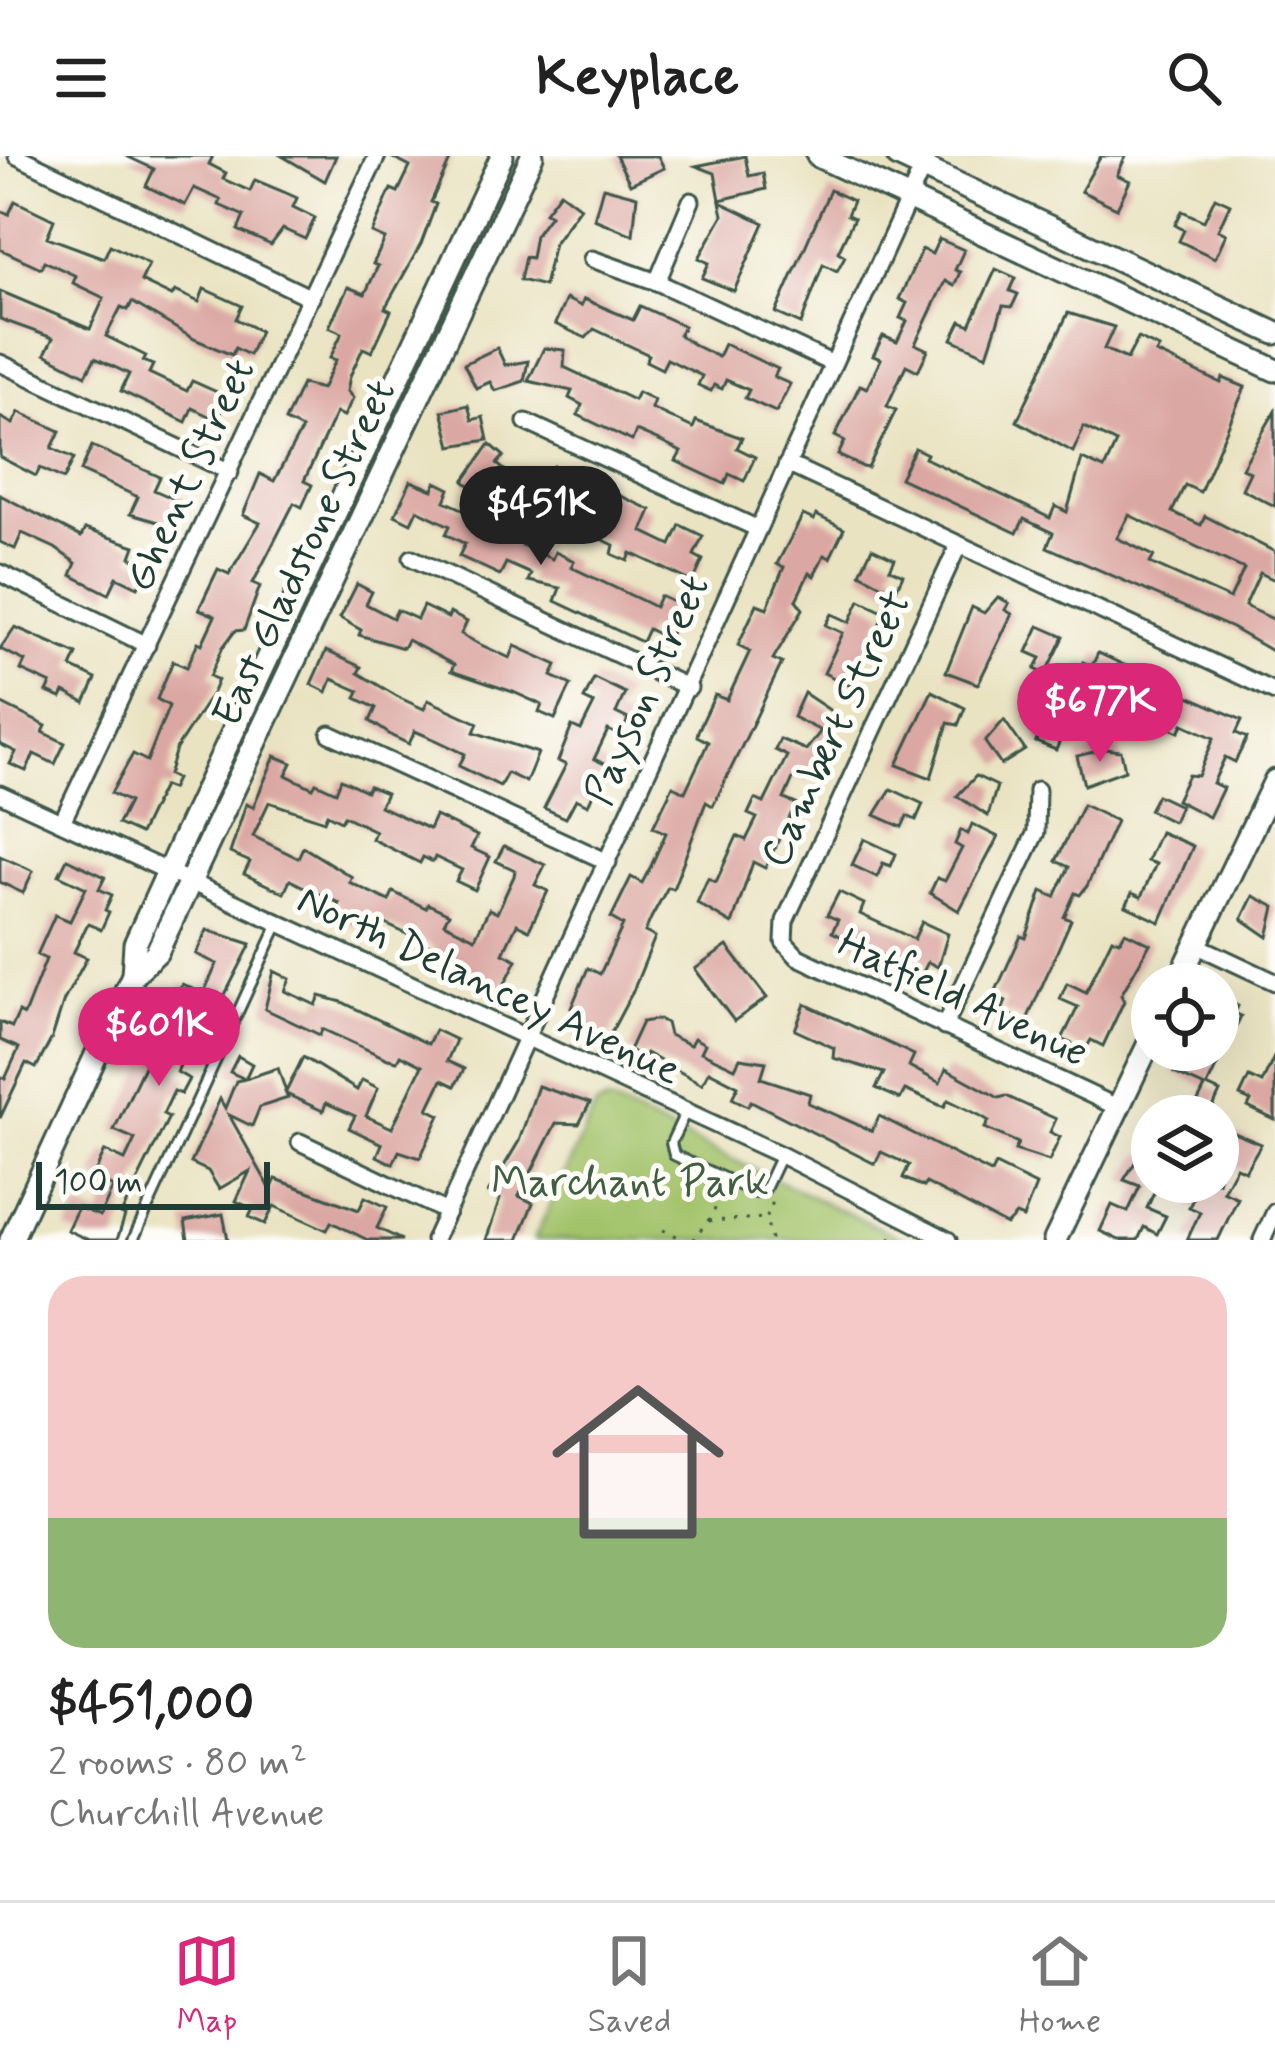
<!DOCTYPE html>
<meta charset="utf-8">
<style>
:root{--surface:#fff;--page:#f6f6f6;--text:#222;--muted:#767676;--line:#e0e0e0;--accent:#db2777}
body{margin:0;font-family:Mynerve,sans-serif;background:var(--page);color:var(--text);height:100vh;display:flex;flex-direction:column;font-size:45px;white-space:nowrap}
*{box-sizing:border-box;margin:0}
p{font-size:39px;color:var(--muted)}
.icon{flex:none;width:66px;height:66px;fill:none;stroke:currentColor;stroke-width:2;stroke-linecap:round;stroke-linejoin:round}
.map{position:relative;height:1084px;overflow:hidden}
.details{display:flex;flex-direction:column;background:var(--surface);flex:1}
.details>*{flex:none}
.fabs{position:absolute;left:1131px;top:807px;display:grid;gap:24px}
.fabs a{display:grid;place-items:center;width:108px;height:108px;border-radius:50%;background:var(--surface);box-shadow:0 12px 48px #0002;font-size:60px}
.scale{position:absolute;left:36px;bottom:30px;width:234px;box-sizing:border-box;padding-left:12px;border:6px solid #1f3d34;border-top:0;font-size:33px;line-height:42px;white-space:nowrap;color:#1f3d34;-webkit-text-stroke:9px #fdfcf7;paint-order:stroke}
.price{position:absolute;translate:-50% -102px;padding:0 27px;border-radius:42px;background:var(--accent);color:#fff;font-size:39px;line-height:78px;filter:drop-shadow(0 3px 6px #0008)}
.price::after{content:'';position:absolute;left:50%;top:72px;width:36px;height:27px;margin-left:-18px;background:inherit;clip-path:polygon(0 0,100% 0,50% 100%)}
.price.on{background:#222;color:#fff}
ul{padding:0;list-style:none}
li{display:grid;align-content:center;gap:24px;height:636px;padding:0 48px}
li span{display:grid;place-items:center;height:372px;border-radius:36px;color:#555}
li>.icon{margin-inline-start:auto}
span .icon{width:216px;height:216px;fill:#fffc;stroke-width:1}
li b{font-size:51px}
header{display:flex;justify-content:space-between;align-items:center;height:156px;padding:0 48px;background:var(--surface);font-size:54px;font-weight:700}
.menu{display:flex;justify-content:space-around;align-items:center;height:168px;border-top:3px solid var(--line);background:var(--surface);font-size:33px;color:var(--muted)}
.menu a{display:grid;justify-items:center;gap:6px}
.menu .on{color:var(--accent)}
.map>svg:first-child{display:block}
.green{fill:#a3c36b;stroke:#618050;stroke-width:3}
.building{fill:#dba7a3;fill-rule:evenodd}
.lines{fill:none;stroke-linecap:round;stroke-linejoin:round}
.service-casing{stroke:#3d5649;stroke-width:14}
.minor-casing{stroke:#3d5649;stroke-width:21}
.tertiary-casing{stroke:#3d5649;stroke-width:27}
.secondary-casing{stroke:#3d5649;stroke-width:27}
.path{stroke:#3d5649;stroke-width:3;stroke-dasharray:3 9;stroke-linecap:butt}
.service{stroke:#fff;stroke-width:8}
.minor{stroke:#fff;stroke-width:15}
.tertiary{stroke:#fff;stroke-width:21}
.secondary{stroke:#fff;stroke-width:21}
.labels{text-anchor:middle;stroke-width:10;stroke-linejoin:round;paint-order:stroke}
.street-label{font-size:42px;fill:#1f3d34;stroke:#fdfcf7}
.park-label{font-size:42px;fill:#405e42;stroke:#fdfcf7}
</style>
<header><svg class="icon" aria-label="menu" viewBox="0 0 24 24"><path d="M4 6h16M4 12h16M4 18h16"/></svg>Keyplace<svg class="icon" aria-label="search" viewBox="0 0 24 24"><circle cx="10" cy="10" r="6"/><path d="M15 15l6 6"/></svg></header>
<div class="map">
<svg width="1275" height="1084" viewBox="0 0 1275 1084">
<rect width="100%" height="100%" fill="#fdfcf7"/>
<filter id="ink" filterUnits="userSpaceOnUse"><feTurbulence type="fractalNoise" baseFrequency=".00833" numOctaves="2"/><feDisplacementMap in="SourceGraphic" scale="24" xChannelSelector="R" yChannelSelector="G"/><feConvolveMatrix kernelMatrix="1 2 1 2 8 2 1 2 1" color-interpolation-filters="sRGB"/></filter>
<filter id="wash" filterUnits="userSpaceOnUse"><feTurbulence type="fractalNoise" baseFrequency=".004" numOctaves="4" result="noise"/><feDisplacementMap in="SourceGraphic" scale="48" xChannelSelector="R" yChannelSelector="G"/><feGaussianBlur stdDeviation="2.7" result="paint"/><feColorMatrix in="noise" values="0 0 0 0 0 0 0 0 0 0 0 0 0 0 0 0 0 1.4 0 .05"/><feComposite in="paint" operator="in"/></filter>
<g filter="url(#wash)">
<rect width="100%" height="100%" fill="#eae3c2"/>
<polygon class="green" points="609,946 905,1084 534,1084 596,950"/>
<g id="blocks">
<g class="building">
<polygon points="126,0 213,0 209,8 226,17 223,23 250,35 255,24 284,36 297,42 293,51 315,62 305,83 283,73 271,89 238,74 244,60 219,49 221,44 194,32 185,49 146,30 154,13"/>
<polygon points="282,0 336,0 325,25"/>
<polygon points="389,0 452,0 431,46 436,48 421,88 385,152 391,155 372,196 363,192 350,220 347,235 353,242 344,260 336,257 304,325 312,329 302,351 294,347 253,427 260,430 244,474 235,475 223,491 210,520 218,524 213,536 176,593 168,619 176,623 171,633 163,630 140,678 118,668 129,646 111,637 133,598 147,605 169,550 157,543 173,505 187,511 198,486 202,488 215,460 199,453 206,438 218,413 229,418 260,367 243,359 260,318 274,325 302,273 285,265 302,228 322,233 336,204 330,202 342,177 329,171 348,131 365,138 378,110 373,108 385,83 372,77 391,33 398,36 410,11"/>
<polygon points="616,0 658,0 664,12 630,28"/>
<polygon points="745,0 749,20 763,17 766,33 720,44 715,17 696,10"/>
<polygon points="1101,0 1126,0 1117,19 1130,25 1117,52 1081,35"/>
<polygon points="603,31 637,40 633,79 594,63"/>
<polygon points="830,34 853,45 847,59 854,62 838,96 845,100 837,115 823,108 801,168 776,157"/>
<polygon points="560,36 580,51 554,87 544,130 520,124 525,101 531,102 535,79 550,59 545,56"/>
<polygon points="1215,41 1230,48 1218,74 1226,78 1215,102 1179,85 1184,74 1175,69 1182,55 1204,65"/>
<polygon points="15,45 54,64 47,81 104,102 110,89 149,108 141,125 172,140 175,135 199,146 204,133 242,150 236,163 260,175 249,199 235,192 232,199 194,183 132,146 128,154 121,151 106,180 146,200 143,205 153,209 149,217 187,235 192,225 228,241 217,264 192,252 186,266 121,235 129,218 95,202 86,219 45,198 53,182 0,163 0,135 90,173 104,142 73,127 76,120 44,105 41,112 0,93 0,54 9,58"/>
<polygon points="720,46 764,67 734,135 702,122 709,107 699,102 723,59"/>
<polygon points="939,83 964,94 955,114 960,116 954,130 945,125 915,188 928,194 918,215 906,209 887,250 896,254 868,312 863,311 838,299 845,285 835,280 860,229 867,232 881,203 873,200 883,180 897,186 907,165 900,162 907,147 899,143 922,93 932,98"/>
<polygon points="996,113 1016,122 1010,135 1018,138 1012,151 1003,150 987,199 952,183 961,165 970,169"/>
<polygon points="566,143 581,150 584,143 633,164 640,150 684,170 679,179 696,190 718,201 724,188 778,213 774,221 790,228 776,256 745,242 749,234 726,224 722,233 714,229 711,235 698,229 702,220 667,203 662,213 646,205 649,199 594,173 586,182 555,168"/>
<path d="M 1068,157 L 1114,171 L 1104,193 L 1127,203 L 1138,182 L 1159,192 L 1156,197 L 1221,227 L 1223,222 L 1245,231 L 1200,336 L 1185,329 L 1172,356 L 1201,369 L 1205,360 L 1275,396 L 1275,424 L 1260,417 L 1245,450 L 1275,464 L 1275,497 L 1232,472 L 1047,391 L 1053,377 L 1024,363 L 1017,377 L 900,322 L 915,292 L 927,298 L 925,302 L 1050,362 L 1055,350 L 1067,356 L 1082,303 L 1104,313 L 1116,287 L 1084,271 L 1073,296 L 1017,265 ZM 1129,359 L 1244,413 L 1230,443 L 1150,407 L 1154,400 L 1117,382 Z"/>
<polygon points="497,192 505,209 528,205 524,225 495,235 490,226 476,232 464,208"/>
<polygon points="544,192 565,194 564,211 634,244 638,236 654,244 651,252 693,272 696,265 742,282 737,292 755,301 744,325 729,318 725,328 676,305 681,296 657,284 636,275 632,285 578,259 582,249 569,242 572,235 528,225"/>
<polygon points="468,249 472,264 483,261 488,284 451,290 442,255"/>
<polygon points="1275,255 1275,350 1242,333 1250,316 1242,312"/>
<polygon points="19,256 60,275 52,292 74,302 64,323 40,312 36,320 0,301 0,261 13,268"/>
<polygon points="490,288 504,300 497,308 513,321 496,342 480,329 475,334 464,325"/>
<polygon points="92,290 160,321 154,334 179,345 168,369 130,358 138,341 81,315"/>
<polygon points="554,310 582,324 573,343 597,355 607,334 651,354 642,375 671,389 680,369 703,380 694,399 703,404 693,426 631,397 628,405 612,398 614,389 555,362 552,370 535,362 538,357 523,350 535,325 544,330"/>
<polygon points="411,325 433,334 436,326 450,333 445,345 493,367 490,374 552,403 555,396 574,405 571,411 643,445 655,451 660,440 683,451 668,483 648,473 642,486 555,445 560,432 528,425 531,418 506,407 500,419 459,400 465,388 446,378 450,370 417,354 411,367 395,359"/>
<polygon points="0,339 81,381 85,373 135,390 131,401 148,409 138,431 117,421 109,438 71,419 76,407 55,392 22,377 15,393 0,386"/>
<polygon points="803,359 814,364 816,359 844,373 830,402 824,399 814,420 809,417 796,444 803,453 773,503 782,507 713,650 706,646 673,733 668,731 651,762 645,776 655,781 633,835 605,888 596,886 574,877 583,858 571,852 588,812 600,818 623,769 611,762 631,721 642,727 650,712 666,677 653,671 673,630 685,636 701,602 708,586 697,580 698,575 715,539 727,544 750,495 738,489 757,448 767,452 784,411 777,408"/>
<polygon points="872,392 895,403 890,413 903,419 895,436 860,417"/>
<polygon points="357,428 372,436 366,448 393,462 397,454 417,463 423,450 448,462 450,457 467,466 461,478 479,488 510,502 515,490 557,509 552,520 571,529 555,563 539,556 542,549 513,536 451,515 454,509 407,484 403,492 359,479 361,474 340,462"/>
<polygon points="998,441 1009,447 1005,454 1012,458 978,528 946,516 972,451 984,457"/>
<polygon points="860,444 885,456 851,530 824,517 843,477 826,469 832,458 850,466"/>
<polygon points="1039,470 1064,481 1046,518 1035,513 1041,502 1027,496"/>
<polygon points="15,471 77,498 71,511 96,523 85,547 64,536 61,542 47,536 51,528 21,514 25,505 0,493"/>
<polygon points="326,495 361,511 358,517 400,542 424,553 428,544 478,567 474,576 538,597 526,626 507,617 500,630 459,610 465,598 436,584 415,575 409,588 392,580 370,565 376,552 356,542 359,535 332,523 327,536 311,528"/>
<polygon points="1098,497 1161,526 1155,538 1177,548 1182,537 1242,564 1236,577 1247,582 1235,606 1225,601 1213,627 1223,632 1209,661 1176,644 1188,619 1198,620 1214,582 1183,568 1179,576 1145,561 1130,554 1133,546 1101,531 1096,540 1072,529 1083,506 1092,510"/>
<polygon points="594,522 625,537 616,557 628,563 621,580 608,574 594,603 607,609 588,649 576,643 566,662 544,652 566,609 558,605 572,570 581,574 594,548 584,543"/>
<polygon points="932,535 965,552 958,569 948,567 931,622 897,609"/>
<polygon points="804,537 837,559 806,626 794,620 784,643 796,648 765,712 753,706 732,768 697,747 708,722 716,726 737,680 746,684 757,662 748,658 755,643 764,647 787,600 775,594 780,583 806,594 821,575 793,561"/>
<polygon points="0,547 46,570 43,576 65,587 55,608 34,598 26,615 10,608 16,596 0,588"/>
<polygon points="1052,551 1071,558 1056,594 1036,586"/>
<polygon points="1004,564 1025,594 1001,609 985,586"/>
<polygon points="1106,593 1121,595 1125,614 1084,629 1077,600"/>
<polygon points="275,600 292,607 286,619 313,632 316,627 336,636 341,623 366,635 369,630 386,637 380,650 429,673 435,660 477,680 471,692 490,701 475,734 456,725 462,714 435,701 433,706 423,701 420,707 372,683 375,675 344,660 341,665 327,658 324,665 269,646 253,680 298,702 303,691 352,721 349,726 389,745 393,736 426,752 428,748 449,758 444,767 475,782 489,753 497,757 514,720 515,714 496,705 504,690 545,709 535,729 548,735 529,774 517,768 503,797 517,804 499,839 460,820 465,811 432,796 434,791 381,766 375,779 333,760 339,747 310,734 290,724 284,737 244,718 250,706 230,697 246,648 253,651"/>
<polygon points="976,620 997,630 988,660 957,640"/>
<polygon points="891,633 923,648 916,664 907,660 902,671 875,659"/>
<polygon points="1157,639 1180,650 1173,666 1149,654"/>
<polygon points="1083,649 1116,665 1087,730 1080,739 1075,737 1064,761 1071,764 1026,866 1002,855 1006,845 994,839 1021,780 1026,782 1042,735 1055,741 1069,711 1056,705"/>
<polygon points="972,668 998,681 959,755 930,737 937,722 945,725 962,692 955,688 961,674 968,678"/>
<polygon points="1160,676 1193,690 1160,766 1126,750 1132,737 1141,741 1156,708 1147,705"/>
<polygon points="864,683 896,698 891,710 883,707 877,721 852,709"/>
<polygon points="0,700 33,715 23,737 0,726"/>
<polygon points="67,703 105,721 99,733 112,739 105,754 109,756 101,774 88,767 74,796 87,802 64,844 52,882 36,912 26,907 0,962 0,920 5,923 19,892 0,884 0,866 12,871 19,856 24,859 46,803 37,799 55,759 70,765 86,732 59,719"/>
<polygon points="839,736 864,748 860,758 914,783 922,766 948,778 938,811 928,806 922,818 832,776 838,764 827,759"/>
<polygon points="1253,740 1275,751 1268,781 1242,763"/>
<polygon points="207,774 251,788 198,891 194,897 187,894 177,916 189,923 181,938 174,935 163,958 169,961 121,1058 125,1060 117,1084 89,1084 67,1074 78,1051 100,1060 113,1031 94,1021 96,1014 105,995 125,1004 135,983 114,974 127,946 163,871 183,881 193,859 172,849 182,828 203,838 217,808 196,798"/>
<polygon points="1125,776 1150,788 1121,839 1124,845 1103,890 1091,884 1085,894 1062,883 1078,851 1060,843 1067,827 1086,836 1112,782 1120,785"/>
<polygon points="727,790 767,842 734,865 695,813"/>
<polygon points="274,815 290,823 285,835 316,849 320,840 342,846 428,888 435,874 456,884 447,905 464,913 455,930 442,924 428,953 440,959 420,1002 399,995 393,1008 377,1000 382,988 349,972 355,960 326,947 323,955 286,938 288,942 260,951 252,970 229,959 271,1034 276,1023 359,1054 365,1041 387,1051 377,1072 402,1084 368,1084 331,1066 327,1074 274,1050 265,1068 249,1061 253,1053 236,1045 250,1015 219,1033 208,1015 191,1007 220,943 225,952 236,925 245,923 230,916 238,900 252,908 245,923 278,912 286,936 303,901 357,934 362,924 378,932 366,960 392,972 422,910 400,899 397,905 388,903 322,873 320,879 265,853"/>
<polygon points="1218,841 1238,850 1235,857 1241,860 1232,879 1218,872"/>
<polygon points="805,848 914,899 909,910 940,927 946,913 999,942 1006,940 1056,963 1050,976 1060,981 1049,1005 1015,994 1018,987 985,972 989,965 981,960 948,944 944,951 905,934 900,943 876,932 884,917 833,902 834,892 795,874"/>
<polygon points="659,863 666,867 669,879 690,889 694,882 705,888 701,896 735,912 740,902 766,906 761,922 810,938 808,947 838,960 872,975 879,960 991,1017 995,1009 1036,1029 1023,1062 1016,1059 1006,1069 926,1027 924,1031 903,1022 909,1009 881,996 875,1008 751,945 748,950 732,942 738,930 709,915 702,928 646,897 644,901 629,894 642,866"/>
<polygon points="1185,894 1218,907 1207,930 1220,936 1209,960 1191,960 1205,931 1174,917"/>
<polygon points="1275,899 1275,964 1248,951 1251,945 1240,940 1249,921 1262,927"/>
<polygon points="538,930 590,947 579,968 556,967 519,1040 533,1047 518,1084 486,1084 500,1043 488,1037 519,985"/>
<polygon points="1227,974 1261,988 1245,1015 1236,1011 1223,1035 1238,1042 1218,1084 1187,1084 1200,1056 1189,1051 1201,1026 1218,1026 1225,999 1218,994"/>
<polygon points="1141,997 1152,1002 1152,1026 1159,1026 1147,1052 1166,1060 1157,1078 1144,1071 1138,1084 1119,1084 1100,1075 1112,1049 1128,1056 1140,1030 1124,1024"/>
<polygon points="223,1058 228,1084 188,1084 185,1065"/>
</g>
</g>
</g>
<g filter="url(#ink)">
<use href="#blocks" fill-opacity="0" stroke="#3d5649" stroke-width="3"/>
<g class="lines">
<g class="service-casing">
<g id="service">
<polyline points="685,957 671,987 674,999 756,1037 765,1033 781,999"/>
<polyline points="133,1084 278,769"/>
</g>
</g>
<g class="minor-casing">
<g id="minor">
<polyline points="17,0 311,142"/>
<polyline points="592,103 657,126 831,207"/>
<polyline points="657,126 691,45"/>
<polyline points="0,207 230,316"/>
<polyline points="526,266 754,371"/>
<polyline points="787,308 1275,536"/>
<polyline points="958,390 785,765 784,786 798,801 1119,952"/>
<polyline points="412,402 689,532"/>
<polyline points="0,417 147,489"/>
<polyline points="330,578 608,706"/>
<polyline points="0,638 781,999 948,1084"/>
<polyline points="62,666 377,0"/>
<polyline points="1196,789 1275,826"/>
<polyline points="944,871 1036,676 1037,634"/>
<polyline points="300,986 447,1056"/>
<polyline points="434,1084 923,11"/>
<polyline points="1262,1084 1275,1056"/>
</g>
</g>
<g class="tertiary-casing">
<g id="tertiary">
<polyline points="133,819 157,796 532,0"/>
<polyline points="1177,828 1275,625"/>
<polyline points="11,1084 133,819 135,788 181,687 502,0"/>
<polyline points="1055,1084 1152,881"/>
</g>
</g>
<g class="secondary-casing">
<g id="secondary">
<polyline points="818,0 1275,214"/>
<polyline points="898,0 1275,177"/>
</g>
</g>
<g class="path">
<polyline points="709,1065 764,1062"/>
<polyline points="663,1074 685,1084"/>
<polyline points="693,1084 714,1057 717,1040"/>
<polyline points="771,1084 766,1062 776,1039"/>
<polyline points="890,1084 892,1078"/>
</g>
<use href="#service" class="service"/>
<use href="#minor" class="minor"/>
<use href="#tertiary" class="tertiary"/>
<use href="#secondary" class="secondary"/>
</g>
</g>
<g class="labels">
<g class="street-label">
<text transform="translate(188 318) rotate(-65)" y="15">Ghent Street</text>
<text transform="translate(302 396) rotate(-65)" y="15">East Gladstone Street</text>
<text transform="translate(645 533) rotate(-66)" y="15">Payson Street</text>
<text transform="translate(834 572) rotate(-65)" y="15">Cambert Street</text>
<text transform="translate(490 827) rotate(25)" y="15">North Delancey Avenue</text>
<text transform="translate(964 840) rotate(25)" y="15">Hatfield Avenue</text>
</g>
<g class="park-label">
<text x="630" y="1039">Marchant Park</text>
</g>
</g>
</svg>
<div class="fabs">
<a><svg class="icon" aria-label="locate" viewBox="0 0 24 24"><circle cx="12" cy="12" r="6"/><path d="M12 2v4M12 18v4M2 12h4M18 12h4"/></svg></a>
<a><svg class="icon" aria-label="layers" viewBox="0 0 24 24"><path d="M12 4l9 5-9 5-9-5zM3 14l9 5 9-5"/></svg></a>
</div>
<div class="scale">100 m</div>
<b class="price on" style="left:541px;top:412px">$451K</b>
<b class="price" style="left:1100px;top:609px">$677K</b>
<b class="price" style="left:159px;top:933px">$601K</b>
</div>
<section class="details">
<ul>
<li><span style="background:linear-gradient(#f6c9c9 65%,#8fb573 0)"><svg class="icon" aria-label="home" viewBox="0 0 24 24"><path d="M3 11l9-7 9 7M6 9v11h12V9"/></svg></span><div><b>$451,000</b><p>2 rooms · 80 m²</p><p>Churchill Avenue</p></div></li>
</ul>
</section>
<nav class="menu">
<a class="on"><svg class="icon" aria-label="map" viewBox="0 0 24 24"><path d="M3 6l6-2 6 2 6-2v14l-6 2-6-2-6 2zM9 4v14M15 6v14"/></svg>Map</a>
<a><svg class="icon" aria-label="saved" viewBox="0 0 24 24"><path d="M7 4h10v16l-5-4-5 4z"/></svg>Saved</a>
<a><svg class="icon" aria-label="home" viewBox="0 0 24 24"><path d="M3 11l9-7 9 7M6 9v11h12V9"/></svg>Home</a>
</nav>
